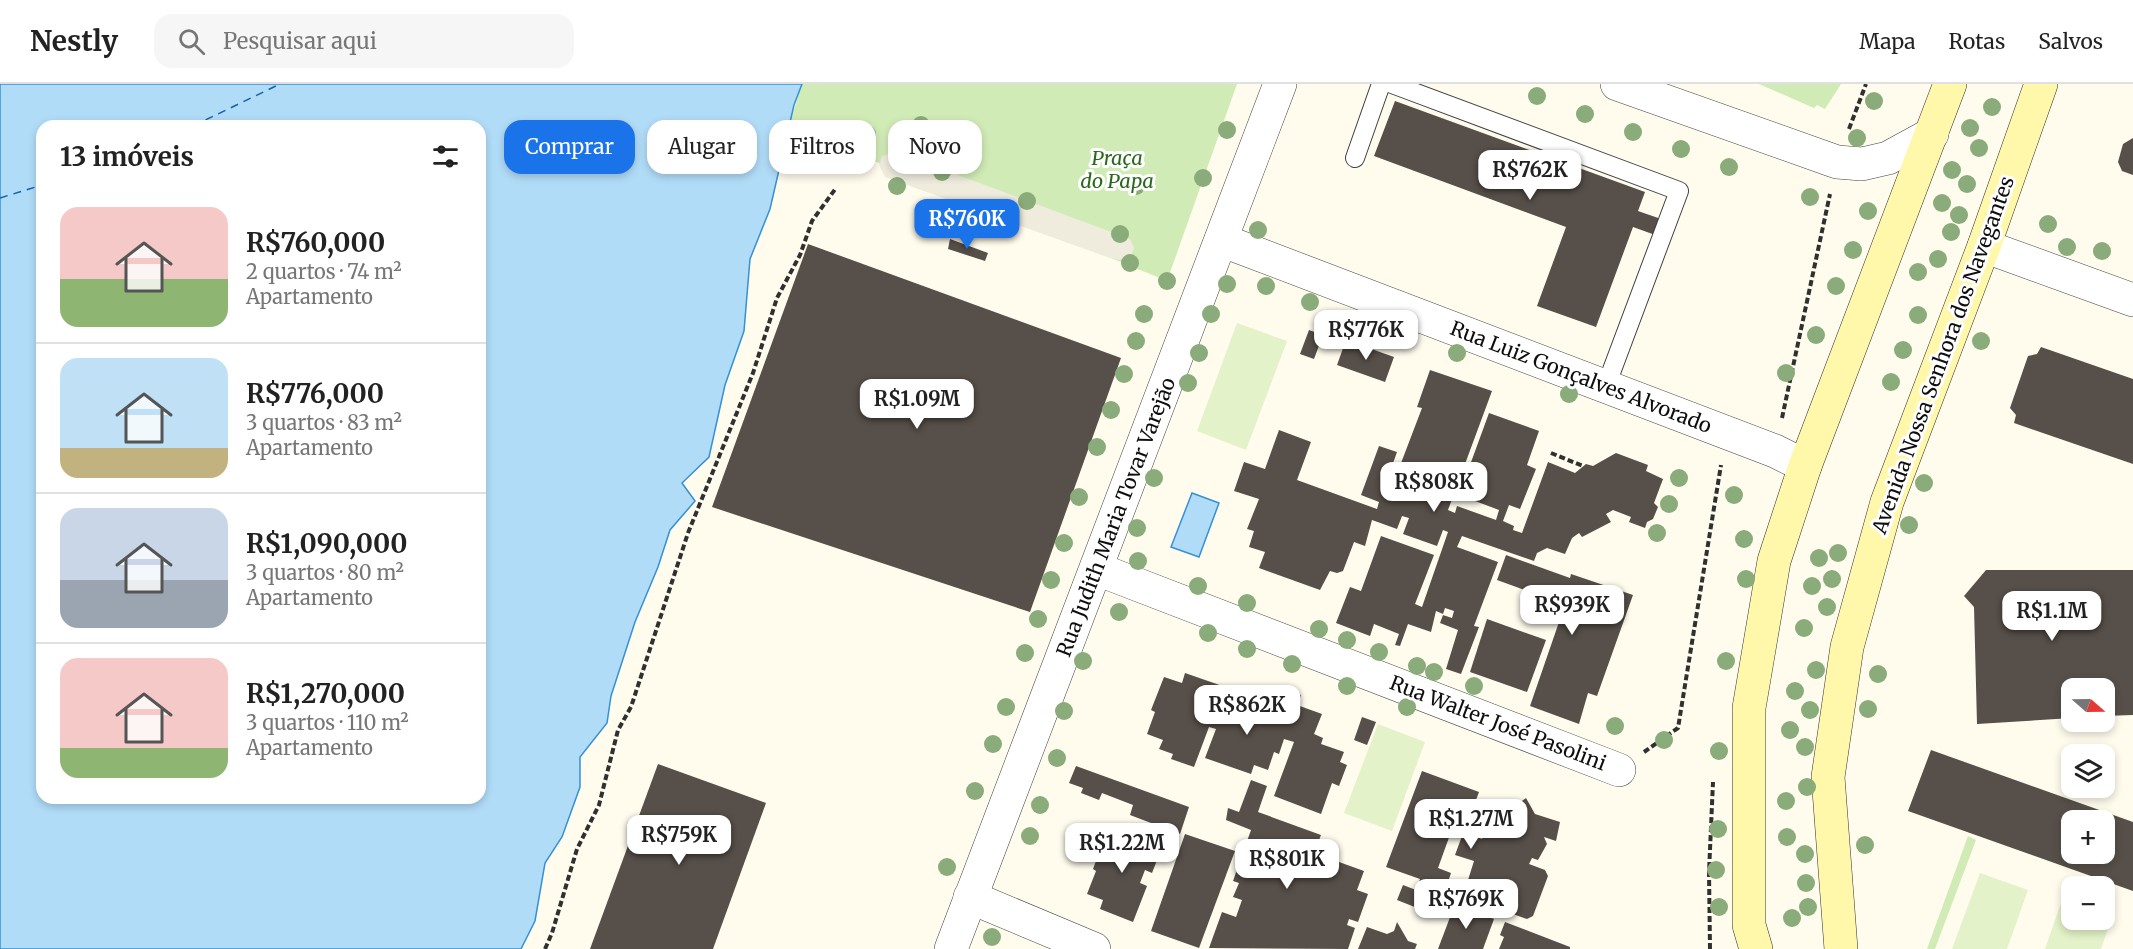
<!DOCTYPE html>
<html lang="pt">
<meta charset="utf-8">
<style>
:root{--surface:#fff;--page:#f6f6f6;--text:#222;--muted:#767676;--line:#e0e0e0;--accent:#1a73e8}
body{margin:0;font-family:Merriweather,serif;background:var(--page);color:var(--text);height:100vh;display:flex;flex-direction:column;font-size:22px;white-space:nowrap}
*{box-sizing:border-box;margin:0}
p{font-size:20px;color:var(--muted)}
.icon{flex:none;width:33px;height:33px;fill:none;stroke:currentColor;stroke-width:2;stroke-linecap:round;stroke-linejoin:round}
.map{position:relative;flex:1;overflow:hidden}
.drawer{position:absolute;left:36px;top:36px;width:450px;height:684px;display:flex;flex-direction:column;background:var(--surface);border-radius:18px;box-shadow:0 3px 9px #0003}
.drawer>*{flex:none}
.guide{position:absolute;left:504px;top:36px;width:570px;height:54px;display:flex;gap:12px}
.needle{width:39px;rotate:110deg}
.fabs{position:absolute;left:2061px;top:594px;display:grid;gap:12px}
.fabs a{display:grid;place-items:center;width:54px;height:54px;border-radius:12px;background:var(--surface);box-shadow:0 3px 9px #0003;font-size:30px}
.price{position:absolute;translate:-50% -51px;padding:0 14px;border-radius:12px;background:#fff;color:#222;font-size:20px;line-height:39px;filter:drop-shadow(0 2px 3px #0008)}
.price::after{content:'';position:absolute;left:50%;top:36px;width:18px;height:14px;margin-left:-9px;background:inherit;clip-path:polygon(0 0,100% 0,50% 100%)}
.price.selected{background:var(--accent);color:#fff}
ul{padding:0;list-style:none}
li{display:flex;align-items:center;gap:18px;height:150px;padding:0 24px}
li+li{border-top:2px solid var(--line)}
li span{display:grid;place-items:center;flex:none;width:168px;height:120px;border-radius:18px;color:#555}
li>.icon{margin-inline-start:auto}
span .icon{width:72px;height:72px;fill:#fffc;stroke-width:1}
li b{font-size:26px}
h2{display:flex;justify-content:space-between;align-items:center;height:72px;padding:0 24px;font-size:26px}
.chip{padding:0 21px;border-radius:18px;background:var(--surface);box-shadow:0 3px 9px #0003;font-size:21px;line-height:54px}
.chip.selected{background:var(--accent);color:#fff}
header{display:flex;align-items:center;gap:36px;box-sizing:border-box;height:84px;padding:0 30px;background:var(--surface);border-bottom:2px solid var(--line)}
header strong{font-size:28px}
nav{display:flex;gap:33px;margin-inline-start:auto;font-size:21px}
.search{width:420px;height:54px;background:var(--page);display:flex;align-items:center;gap:15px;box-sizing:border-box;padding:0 21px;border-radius:18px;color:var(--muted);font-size:22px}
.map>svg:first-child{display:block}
.green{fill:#d1ebb6}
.pitch{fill:#e3f2c8}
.plaza{fill:#efebdd}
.water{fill:#b1dcf8;stroke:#3591d2;stroke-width:1.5;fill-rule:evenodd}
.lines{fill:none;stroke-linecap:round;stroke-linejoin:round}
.ferry{stroke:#1262a4;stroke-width:1.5;stroke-dasharray:8 6;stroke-linecap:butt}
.building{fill:#574f49;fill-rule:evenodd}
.service-casing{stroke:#414141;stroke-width:20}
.minor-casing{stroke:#414141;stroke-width:34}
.secondary-casing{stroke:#303030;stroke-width:34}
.path{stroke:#303030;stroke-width:4;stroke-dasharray:6 3;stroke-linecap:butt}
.service{stroke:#fff;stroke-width:18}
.minor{stroke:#fff;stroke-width:33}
.secondary{stroke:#fff7a9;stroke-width:33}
.tree{fill:#8aab7a}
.labels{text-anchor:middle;stroke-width:6;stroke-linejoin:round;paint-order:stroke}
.park-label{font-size:20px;font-style:italic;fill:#2a681b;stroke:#fff}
.street-label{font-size:20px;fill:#0e0e0e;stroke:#fff}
</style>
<header>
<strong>Nestly</strong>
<div class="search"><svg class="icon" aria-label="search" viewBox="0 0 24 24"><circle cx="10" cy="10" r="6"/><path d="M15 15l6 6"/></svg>Pesquisar aqui</div>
<nav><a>Mapa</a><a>Rotas</a><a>Salvos</a></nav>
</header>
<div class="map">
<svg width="2133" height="865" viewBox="0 0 2133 865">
<rect width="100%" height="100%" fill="#fffcee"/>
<g class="green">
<polygon points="802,0 1237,0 1167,197 789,42"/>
<polygon points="1759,0 1841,0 1825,25 1817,21 1814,24"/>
<polygon points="1968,752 1976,756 1935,865 1927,865"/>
</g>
<g class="pitch">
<polygon points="1237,239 1287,257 1246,366 1197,347"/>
<polygon points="1378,640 1425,658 1392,747 1344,729"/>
<polygon points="1980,789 2028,806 2007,865 1952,865"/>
<polygon points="2061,819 2071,823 2072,836 2105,834 2111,836 2101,865 2045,865"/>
</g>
<polygon class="plaza" points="896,68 1130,155 1134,164 1131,172 1119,176 1107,173 885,93 879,81 882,72"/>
<g class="water">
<path d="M 0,0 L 802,0 L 794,21 L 770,125 L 750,175 L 744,247 L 725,301 L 709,373 L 682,399 L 695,417 L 670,446 L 658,483 L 635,538 L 611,612 L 607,639 L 580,673 L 580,703 L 562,753 L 545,779 L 535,837 L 521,865 L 0,865 ZM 42,42 L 480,42 L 480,714 L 42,714 Z"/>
<polygon points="1192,409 1219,419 1199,473 1171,463"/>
</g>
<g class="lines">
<g class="ferry">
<polyline points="193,42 280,0"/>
<polyline points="0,114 42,101"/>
</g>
</g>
<g class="building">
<polygon points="1395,17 1645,108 1638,127 1664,136 1658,152 1633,143 1596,243 1537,222 1566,143 1374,72"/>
<polygon points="2133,54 2133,91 2122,87 2118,78 2123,60"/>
<polygon points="950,155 988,169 985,177 948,165"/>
<polygon points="808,160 1121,274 1030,528 712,423"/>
<polygon points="1309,246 1323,251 1314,275 1300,270"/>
<polygon points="1346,256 1394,273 1385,298 1337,281"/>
<polygon points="2041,263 2133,295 2133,380 2014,339 2016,331 2010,324 2028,272 2037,270"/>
<polygon points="1430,286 1492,307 1448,426 1455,429 1457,422 1496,436 1499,426 1459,411 1489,329 1539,347 1527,381 1536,385 1520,425 1509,421 1503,437 1514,442 1513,446 1522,449 1548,378 1575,389 1586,380 1593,382 1616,369 1648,381 1646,387 1663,395 1654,419 1658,423 1653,435 1647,438 1645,444 1629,438 1631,433 1613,426 1606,430 1611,438 1582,453 1579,449 1572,454 1565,470 1547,464 1537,469 1534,477 1462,452 1457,463 1498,478 1474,542 1479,543 1461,590 1446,585 1458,546 1440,539 1443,531 1452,534 1454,527 1445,524 1443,530 1436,527 1431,548 1408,540 1400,562 1395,561 1399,550 1374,540 1370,552 1336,539 1350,503 1361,507 1381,452 1434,471 1415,520 1422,523 1448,448 1443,446 1437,462 1403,450 1409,434 1402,432 1397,445 1372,436 1365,462 1354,458 1343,487 1337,489 1330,487 1320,506 1259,484 1265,468 1249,463 1254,447 1247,445 1259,415 1234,407 1244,378 1265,385 1279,346 1311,358 1297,396 1377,425 1379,418 1361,411 1379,362 1397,368 1391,385 1398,387 1422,324 1417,323"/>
<polygon points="1506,471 1570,494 1571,490 1633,511 1597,612 1588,609 1579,640 1530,622 1568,512 1591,520 1593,515 1565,505 1560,519 1497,496"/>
<polygon points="1986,486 2133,486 2133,631 2104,632 2104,604 2072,604 2072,634 1977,640 1974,523 1964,512"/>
<polygon points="1487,535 1546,556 1527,608 1470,588"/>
<polygon points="1185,589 1231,605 1225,620 1230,622 1236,606 1259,613 1257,619 1266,621 1268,618 1283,623 1290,607 1301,611 1297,621 1322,630 1314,650 1323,654 1321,660 1344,668 1340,678 1347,681 1339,702 1332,699 1321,730 1274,712 1294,658 1284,655 1279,670 1274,668 1268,686 1254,681 1251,690 1205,674 1216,645 1209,643 1194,683 1171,675 1173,670 1159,665 1163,656 1147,650 1155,628 1151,626 1164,593 1182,599"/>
<polygon points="1362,633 1376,638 1367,661 1354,656"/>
<path d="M 1931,666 L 2133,738 L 2133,807 L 1908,727 ZM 2072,736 L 2104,736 L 2104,770 L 2072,770 Z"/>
<polygon points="658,680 766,719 713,865 590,865"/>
<polygon points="1076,682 1189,723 1180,750 1130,731 1133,721 1102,709 1099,716 1081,709 1083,704 1069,699"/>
<polygon points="1422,687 1479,708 1464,748 1482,755 1496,716 1511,725 1526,714 1535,730 1560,738 1556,757 1544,753 1547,760 1538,776 1532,774 1529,780 1545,786 1548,792 1533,832 1527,835 1463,812 1474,777 1455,771 1462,752 1451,748 1438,784 1451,789 1446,804 1459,809 1455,820 1442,815 1435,831 1397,816 1403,801 1416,806 1420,795 1386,783"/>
<polygon points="1251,696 1267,702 1258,728 1321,751 1314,769 1280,756 1272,780 1306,792 1314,769 1364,787 1357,806 1368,810 1358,838 1349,835 1347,841 1355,844 1348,865 1209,864 1222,828 1236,833 1242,816 1233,813 1239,799 1233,797 1251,746 1226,736 1228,724 1239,728"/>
<polygon points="1108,745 1161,766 1152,789 1145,786 1140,799 1147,802 1133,838 1100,825 1103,816 1087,810 1096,787 1093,785"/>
<polygon points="1185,750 1235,767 1199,864 1151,847"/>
<polygon points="1455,820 1494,835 1483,865 1438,865"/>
<polygon points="1397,838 1408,857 1417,860 1415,865 1358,865 1367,843 1387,850 1394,847"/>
<polygon points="1505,838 1570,863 1570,865 1499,865 1504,853 1500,851"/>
</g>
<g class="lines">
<g class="service-casing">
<g id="service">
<polyline points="1392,0 1679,107 1606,302"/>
<polyline points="1355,74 1381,0"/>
</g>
</g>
<g class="minor-casing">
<g id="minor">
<polyline points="1617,0 1837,78 1862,80 1888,74 1932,50"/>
<polyline points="1221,156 1775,367 1805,382"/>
<polyline points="1984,162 2133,216"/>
<polyline points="1097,485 1619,686"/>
<polyline points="970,813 1094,865"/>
<polyline points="951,865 1280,0"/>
</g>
</g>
<g class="secondary-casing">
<g id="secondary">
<polyline points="1756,865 1749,841 1749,624 1774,477 1805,382 1950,0"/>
<polyline points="1841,865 1828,693 1847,563 1887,418 1984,162 2041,0"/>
</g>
</g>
<g class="path">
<polyline points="1849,45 1866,0"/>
<polyline points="1782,334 1830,110"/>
<polyline points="1551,369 1583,382"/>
<polyline points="1644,668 1678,644 1721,381"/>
<polyline points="545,865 552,849 577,765 599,721 618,646 631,623 688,449 753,289 777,214 800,171 812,137 836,104"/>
<polyline points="1710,865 1709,788 1713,698"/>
</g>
<use href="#service" class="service"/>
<use href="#minor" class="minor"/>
<use href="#secondary" class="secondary"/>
</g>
<g class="tree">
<circle cx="1537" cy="12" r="9"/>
<circle cx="1874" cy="17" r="9"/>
<circle cx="1992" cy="23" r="9"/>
<circle cx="1585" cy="30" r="9"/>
<circle cx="921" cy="41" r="9"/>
<circle cx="1970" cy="44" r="9"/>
<circle cx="1227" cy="46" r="9"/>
<circle cx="1633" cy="48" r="9"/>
<circle cx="867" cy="50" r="9"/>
<circle cx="1857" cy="54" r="9"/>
<circle cx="1979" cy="64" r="9"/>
<circle cx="1681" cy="65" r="9"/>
<circle cx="911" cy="77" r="9"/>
<circle cx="860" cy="79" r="9"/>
<circle cx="1729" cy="83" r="9"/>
<circle cx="1952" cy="86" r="9"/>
<circle cx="942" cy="88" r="9"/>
<circle cx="1203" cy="94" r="9"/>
<circle cx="1967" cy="100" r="9"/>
<circle cx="897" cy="102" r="9"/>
<circle cx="1136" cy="102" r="9"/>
<circle cx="1810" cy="113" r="9"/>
<circle cx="1027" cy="117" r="9"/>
<circle cx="1942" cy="119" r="9"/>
<circle cx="1868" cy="127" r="9"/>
<circle cx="1959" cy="131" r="9"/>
<circle cx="2048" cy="140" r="9"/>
<circle cx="1258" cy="146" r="9"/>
<circle cx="1951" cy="148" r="9"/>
<circle cx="1120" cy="150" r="9"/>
<circle cx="2067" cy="163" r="9"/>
<circle cx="1853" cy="166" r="9"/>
<circle cx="2102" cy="167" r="9"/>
<circle cx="1938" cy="175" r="9"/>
<circle cx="1130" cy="179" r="9"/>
<circle cx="1918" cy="188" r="9"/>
<circle cx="1167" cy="197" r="9"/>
<circle cx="1227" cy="200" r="9"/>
<circle cx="1266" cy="202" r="9"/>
<circle cx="1836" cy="202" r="9"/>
<circle cx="1310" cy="218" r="9"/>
<circle cx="1144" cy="230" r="9"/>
<circle cx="1211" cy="230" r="9"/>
<circle cx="1918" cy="231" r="9"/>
<circle cx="1359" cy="235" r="9"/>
<circle cx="1816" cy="251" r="9"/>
<circle cx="1136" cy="257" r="9"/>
<circle cx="1981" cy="257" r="9"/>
<circle cx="1903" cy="266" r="9"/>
<circle cx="1199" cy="269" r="9"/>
<circle cx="1457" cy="269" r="9"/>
<circle cx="1786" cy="289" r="9"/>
<circle cx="1124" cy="290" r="9"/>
<circle cx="1891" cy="298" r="9"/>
<circle cx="1188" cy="299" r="9"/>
<circle cx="1569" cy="310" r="9"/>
<circle cx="1111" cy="326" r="9"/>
<circle cx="1097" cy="363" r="9"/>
<circle cx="1154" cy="394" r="9"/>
<circle cx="1679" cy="394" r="9"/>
<circle cx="1924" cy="399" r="9"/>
<circle cx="1734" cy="411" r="9"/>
<circle cx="1079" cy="413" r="9"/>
<circle cx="1669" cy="420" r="9"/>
<circle cx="1909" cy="441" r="9"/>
<circle cx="1137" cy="444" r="9"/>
<circle cx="1657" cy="449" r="9"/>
<circle cx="1744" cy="455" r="9"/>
<circle cx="1064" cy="459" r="9"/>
<circle cx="1838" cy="469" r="9"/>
<circle cx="1819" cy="474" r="9"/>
<circle cx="1138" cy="477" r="9"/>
<circle cx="1746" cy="495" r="9"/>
<circle cx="1832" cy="495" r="9"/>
<circle cx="1051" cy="496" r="9"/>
<circle cx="1198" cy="502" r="9"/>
<circle cx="1812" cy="502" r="9"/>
<circle cx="1247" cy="519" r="9"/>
<circle cx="1827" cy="523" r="9"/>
<circle cx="1119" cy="528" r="9"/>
<circle cx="1038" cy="535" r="9"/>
<circle cx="1804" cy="544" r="9"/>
<circle cx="1319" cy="545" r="9"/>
<circle cx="1208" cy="549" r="9"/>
<circle cx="1347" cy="556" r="9"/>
<circle cx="1247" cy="565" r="9"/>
<circle cx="1379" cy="568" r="9"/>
<circle cx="1025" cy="569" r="9"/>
<circle cx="1083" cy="577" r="9"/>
<circle cx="1726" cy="577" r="9"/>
<circle cx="1292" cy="580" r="9"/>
<circle cx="1417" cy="582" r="9"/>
<circle cx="1816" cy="586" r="9"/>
<circle cx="1434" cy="588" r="9"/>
<circle cx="1878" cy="590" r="9"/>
<circle cx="1347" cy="602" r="9"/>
<circle cx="1474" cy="602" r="9"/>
<circle cx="1795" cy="607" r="9"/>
<circle cx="1006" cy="623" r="9"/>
<circle cx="1407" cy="623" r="9"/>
<circle cx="1868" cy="625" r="9"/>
<circle cx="1810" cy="626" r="9"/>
<circle cx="1064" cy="627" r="9"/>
<circle cx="1615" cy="642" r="9"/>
<circle cx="1790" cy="646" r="9"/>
<circle cx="1664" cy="656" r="9"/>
<circle cx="993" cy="660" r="9"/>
<circle cx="1805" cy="663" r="9"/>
<circle cx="1719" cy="667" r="9"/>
<circle cx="1057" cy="674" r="9"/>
<circle cx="1807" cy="703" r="9"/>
<circle cx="975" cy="707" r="9"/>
<circle cx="1786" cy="717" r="9"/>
<circle cx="1040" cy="721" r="9"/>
<circle cx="1718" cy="745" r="9"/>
<circle cx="1030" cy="752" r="9"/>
<circle cx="1787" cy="753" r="9"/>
<circle cx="1865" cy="761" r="9"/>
<circle cx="1805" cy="770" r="9"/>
<circle cx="947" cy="783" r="9"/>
<circle cx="1716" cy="786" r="9"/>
<circle cx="1806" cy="799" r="9"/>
<circle cx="1719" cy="823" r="9"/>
<circle cx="1808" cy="823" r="9"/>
<circle cx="1792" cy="834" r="9"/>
<circle cx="992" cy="853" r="9"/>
</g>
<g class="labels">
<g class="park-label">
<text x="1117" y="81">Praça<tspan x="1117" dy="23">do Papa</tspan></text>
</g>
<g class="street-label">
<text transform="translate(1943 271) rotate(-70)" y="7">Avenida Nossa Senhora dos Navegantes</text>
<text transform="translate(1581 293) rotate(21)" y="7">Rua Luiz Gonçalves Alvorado</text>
<text transform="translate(1116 433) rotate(-69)" y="7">Rua Judith Maria Tovar Varejão</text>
<text transform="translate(1498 639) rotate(21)" y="7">Rua Walter José Pasolini</text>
</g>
</g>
</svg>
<div class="fabs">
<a><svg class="needle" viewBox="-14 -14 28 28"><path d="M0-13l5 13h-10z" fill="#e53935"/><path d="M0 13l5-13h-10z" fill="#767676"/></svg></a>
<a><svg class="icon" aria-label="layers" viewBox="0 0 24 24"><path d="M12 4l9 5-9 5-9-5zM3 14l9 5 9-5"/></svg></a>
<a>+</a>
<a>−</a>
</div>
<b class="price" style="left:1530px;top:117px">R$762K</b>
<b class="price selected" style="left:967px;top:166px">R$760K</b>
<b class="price" style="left:1366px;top:277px">R$776K</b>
<b class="price" style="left:917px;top:346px">R$1.09M</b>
<b class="price" style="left:1434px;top:429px">R$808K</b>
<b class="price" style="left:1572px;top:552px">R$939K</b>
<b class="price" style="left:2052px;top:558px">R$1.1M</b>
<b class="price" style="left:1247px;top:652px">R$862K</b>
<b class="price" style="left:1471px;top:766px">R$1.27M</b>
<b class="price" style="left:679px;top:782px">R$759K</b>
<b class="price" style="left:1122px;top:790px">R$1.22M</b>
<b class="price" style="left:1287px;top:806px">R$801K</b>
<b class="price" style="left:1466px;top:846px">R$769K</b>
<div class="guide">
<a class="chip selected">Comprar</a>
<a class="chip">Alugar</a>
<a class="chip">Filtros</a>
<a class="chip">Novo</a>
</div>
<section class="drawer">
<h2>13 imóveis<svg class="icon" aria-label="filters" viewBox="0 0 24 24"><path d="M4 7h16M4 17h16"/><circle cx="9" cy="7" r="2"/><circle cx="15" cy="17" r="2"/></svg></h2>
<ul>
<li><span style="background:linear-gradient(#f6c9c9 60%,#8fb573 0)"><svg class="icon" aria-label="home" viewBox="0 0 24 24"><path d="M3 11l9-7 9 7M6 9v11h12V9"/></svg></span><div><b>R$760,000</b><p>2 quartos · 74 m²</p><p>Apartamento</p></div></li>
<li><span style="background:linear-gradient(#bfe0f5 75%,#c2b280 0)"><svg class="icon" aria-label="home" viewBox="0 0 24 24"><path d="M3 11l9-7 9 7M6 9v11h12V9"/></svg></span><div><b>R$776,000</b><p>3 quartos · 83 m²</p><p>Apartamento</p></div></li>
<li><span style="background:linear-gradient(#c9d6e8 60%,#9aa5b1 0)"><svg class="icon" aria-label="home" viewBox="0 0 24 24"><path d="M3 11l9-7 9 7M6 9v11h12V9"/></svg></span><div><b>R$1,090,000</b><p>3 quartos · 80 m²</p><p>Apartamento</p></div></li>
<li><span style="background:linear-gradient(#f6c9c9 75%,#8fb573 0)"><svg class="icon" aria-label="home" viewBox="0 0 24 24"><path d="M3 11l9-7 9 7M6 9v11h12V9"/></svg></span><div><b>R$1,270,000</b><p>3 quartos · 110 m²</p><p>Apartamento</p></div></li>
</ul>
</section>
</div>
